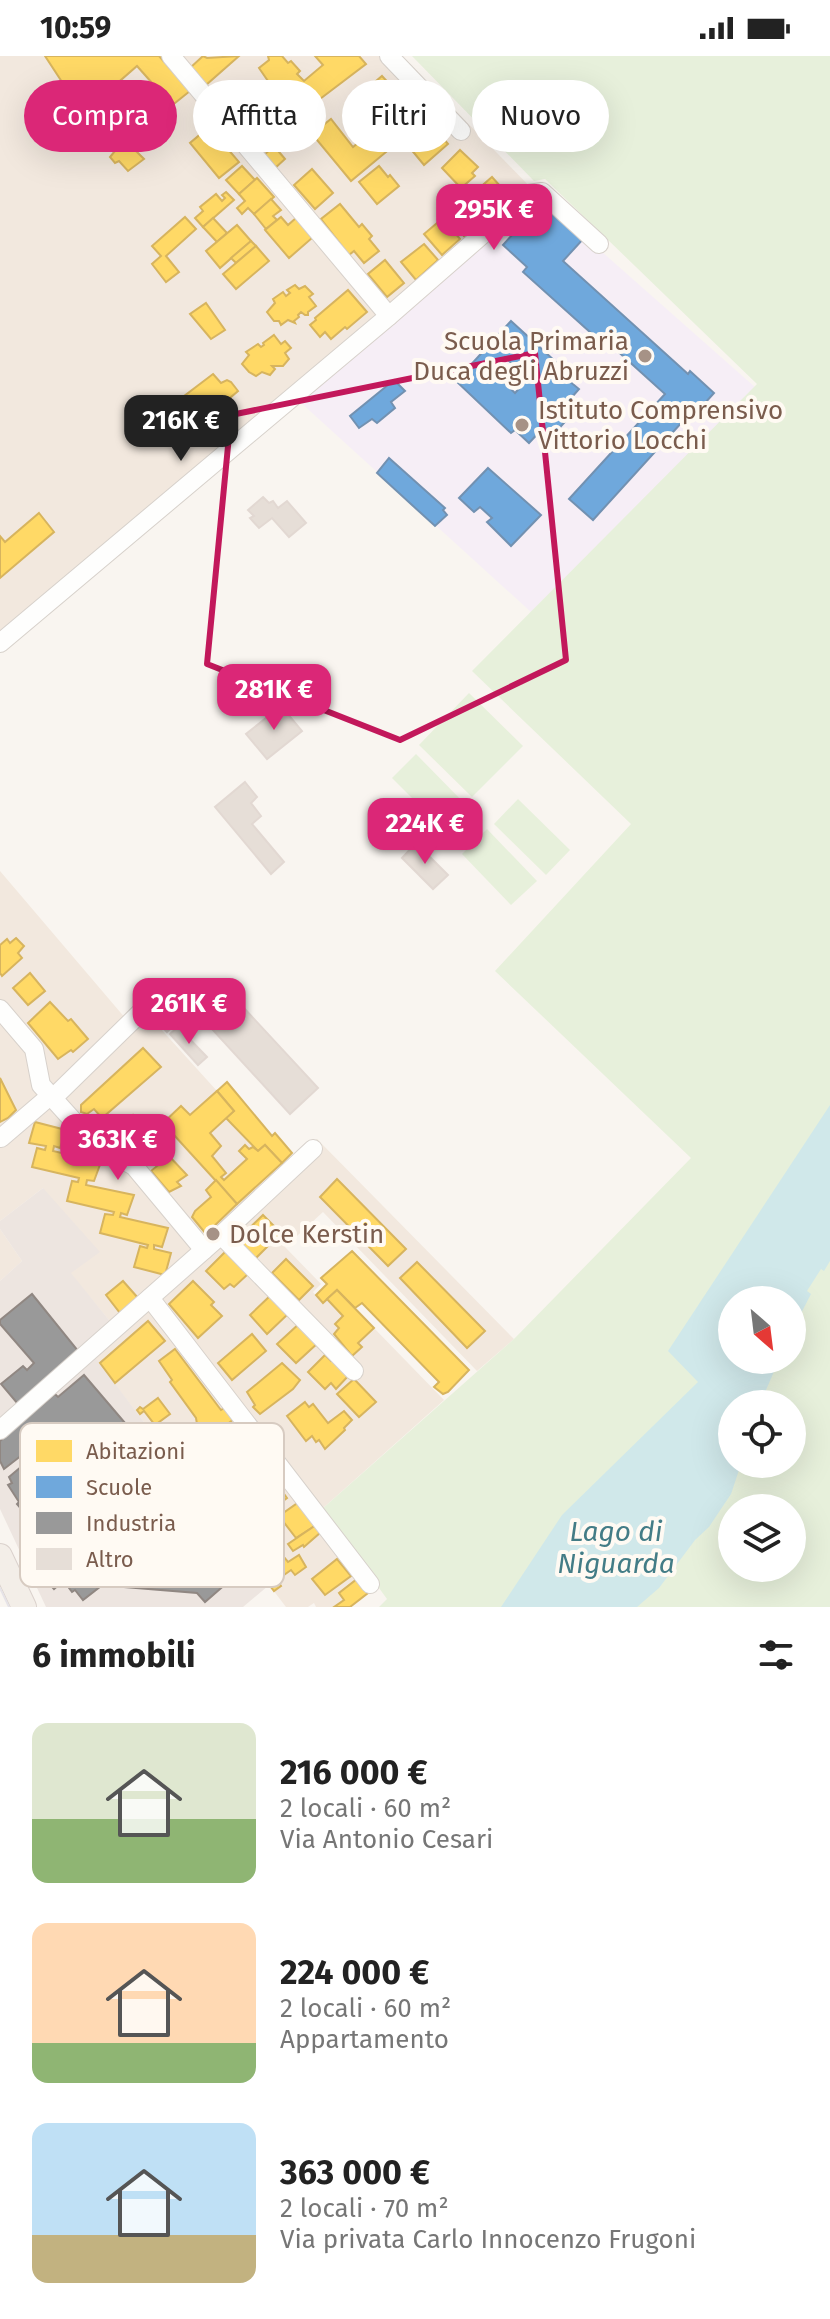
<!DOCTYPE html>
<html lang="it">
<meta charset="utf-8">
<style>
:root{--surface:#fff;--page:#f2f2f2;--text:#222;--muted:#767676;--accent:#db2777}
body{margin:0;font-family:"Fira Sans",sans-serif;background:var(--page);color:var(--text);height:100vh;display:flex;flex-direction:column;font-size:30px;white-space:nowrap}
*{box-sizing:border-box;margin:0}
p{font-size:26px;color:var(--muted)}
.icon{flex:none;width:44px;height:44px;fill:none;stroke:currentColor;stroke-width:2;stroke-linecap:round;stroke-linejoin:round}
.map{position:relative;height:1551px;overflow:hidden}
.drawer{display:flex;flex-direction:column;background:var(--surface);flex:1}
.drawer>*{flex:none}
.top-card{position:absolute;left:24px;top:24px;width:782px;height:72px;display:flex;gap:16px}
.needle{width:52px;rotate:152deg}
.fabs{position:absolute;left:718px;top:1230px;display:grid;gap:16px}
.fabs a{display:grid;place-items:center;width:88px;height:88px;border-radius:50%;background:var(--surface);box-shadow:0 8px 32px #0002;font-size:40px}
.price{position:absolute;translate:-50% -68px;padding:0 18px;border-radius:16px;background:var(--accent);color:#fff;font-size:26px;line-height:52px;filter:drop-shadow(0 2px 4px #0008)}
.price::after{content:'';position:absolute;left:50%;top:48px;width:24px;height:18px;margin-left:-12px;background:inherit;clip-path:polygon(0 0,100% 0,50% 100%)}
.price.selected{background:#222;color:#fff}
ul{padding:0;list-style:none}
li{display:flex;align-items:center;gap:24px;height:200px;padding:0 32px}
li span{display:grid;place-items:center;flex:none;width:224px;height:160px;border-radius:16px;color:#555}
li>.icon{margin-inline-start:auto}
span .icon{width:96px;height:96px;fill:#fffc;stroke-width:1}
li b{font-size:34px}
h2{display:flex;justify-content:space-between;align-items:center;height:96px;padding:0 32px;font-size:34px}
.tag{padding:0 28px;border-radius:36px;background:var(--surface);box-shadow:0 8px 32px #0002;font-size:28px;line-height:72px}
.tag.selected{background:var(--accent);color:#fff}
.status{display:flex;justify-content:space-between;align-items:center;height:56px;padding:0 40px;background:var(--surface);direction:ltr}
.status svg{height:22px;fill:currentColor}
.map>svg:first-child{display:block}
.residential{fill:#f2e8de}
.industrial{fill:#ede5e0}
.education{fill:#f6eef6}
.green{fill:#e7f0db;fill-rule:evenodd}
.water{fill:#d0e8ea}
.homes{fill:#ffd966;stroke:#d7b45e;stroke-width:2}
.schools{fill:#6fa8dc;stroke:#7291b1;stroke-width:2;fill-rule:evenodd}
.industry{fill:#999;stroke:#908782;stroke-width:2}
.building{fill:#e6ded7;stroke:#e2d8d2;stroke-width:2}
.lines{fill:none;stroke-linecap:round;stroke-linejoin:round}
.minor-casing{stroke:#d7d1cb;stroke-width:20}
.major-casing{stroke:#dad1cc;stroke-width:26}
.minor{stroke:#fefefd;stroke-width:18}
.major{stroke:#f3eee8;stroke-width:24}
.tram{stroke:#e6e3e7;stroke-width:2}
.marked{fill:none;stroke:#c2185b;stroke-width:6;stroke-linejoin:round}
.poi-dot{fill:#a69286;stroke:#fffaf3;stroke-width:3}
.labels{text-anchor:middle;stroke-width:8;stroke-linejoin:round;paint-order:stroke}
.poi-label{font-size:26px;fill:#7a5c4d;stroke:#fffaf3;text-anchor:start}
.water-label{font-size:28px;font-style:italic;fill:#437c86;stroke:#fffaf3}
.key{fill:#fffaf3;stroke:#d7cbc1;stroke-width:2}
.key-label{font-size:22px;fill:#7a5c4d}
</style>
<div class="status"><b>10:59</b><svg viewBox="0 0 49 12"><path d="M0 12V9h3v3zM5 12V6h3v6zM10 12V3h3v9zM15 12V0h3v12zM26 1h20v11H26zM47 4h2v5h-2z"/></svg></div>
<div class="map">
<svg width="830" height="1551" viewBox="0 0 830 1551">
<rect width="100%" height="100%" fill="#f9f5f0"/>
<g class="residential">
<polygon points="0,0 402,0 541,142 0,596"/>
<polygon points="0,815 126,963 140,950 286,1111 317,1083 514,1283 477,1315 323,1156 285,1191 321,1228 313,1236 322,1247 337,1234 444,1344 322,1453 378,1530 350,1551 316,1551 314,1547 308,1551 286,1551 87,1292 113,1269 70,1217 43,1132 0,1165"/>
<polygon points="0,1173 22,1205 0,1225"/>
</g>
<polygon class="industrial" points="43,1132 100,1196 71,1217 113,1269 88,1292 268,1530 243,1551 46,1551 0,1453 0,1225 22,1205 0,1173 0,1165"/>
<polygon class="education" points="541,142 756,332 531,556 299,345"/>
<g class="green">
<path d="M 412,0 L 830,0 L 830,1551 L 379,1551 L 387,1543 L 322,1453 L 514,1283 L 691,1102 L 495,915 L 631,768 L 472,615 L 757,328 L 545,123 L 534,125 ZM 732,1244 L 792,1244 L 792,1304 L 732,1304 ZM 732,1348 L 792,1348 L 792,1408 L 732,1408 ZM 732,1452 L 792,1452 L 792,1512 L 732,1512 Z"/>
<polygon points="469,637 523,690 472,741 419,689"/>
<polygon points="416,698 466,749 442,772 392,722"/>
<polygon points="518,743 570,794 546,819 494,768"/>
<polygon points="487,773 537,825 511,849 462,798"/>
</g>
<polygon class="water" points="830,1049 830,1205 824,1215 821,1213 807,1235 811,1238 792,1275 792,1244 732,1244 732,1304 779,1304 760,1348 732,1348 732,1408 741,1408 731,1438 709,1471 695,1484 659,1532 637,1551 501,1551 562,1459 698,1326 668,1295"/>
<g class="homes">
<polygon points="45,0 159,0 190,35 165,55 155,43 161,37 137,10 97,45 104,54 108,50 112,54 115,52 120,56 115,61 130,79 135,76 139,81 135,84 140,89 135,94 144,103 128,115 119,105 115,107 110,101 115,95 98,75 91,80 84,72 88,68 79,58 84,54 71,39 50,55 43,46 64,29"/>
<polygon points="203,0 207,2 239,0 206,29 191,11"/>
<polygon points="268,0 282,0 288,7 291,5 300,15 297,18 304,25 323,9 315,0 359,0 366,8 316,46 317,49 302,62 299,60 296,61 293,57 295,55 276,33 277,30 272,25 268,25 259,12 269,4"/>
<polygon points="382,20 406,46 387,62 363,36"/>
<polygon points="243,33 270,66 252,82 224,49"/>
<polygon points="406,51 421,67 351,125 312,78 331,63 353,91 382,67 386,75 399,64 395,61"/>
<polygon points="427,67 436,79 438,76 448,88 424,109 405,86"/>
<polygon points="209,71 239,106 219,122 190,87"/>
<polygon points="274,90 285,103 274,113 263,100"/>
<polygon points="460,94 478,111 472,117 475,120 461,132 442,112"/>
<polygon points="242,110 255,124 239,138 226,124"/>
<polygon points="379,110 388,121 390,119 399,130 377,148 359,126"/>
<polygon points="312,113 333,137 315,153 294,129"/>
<polygon points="492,121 509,140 464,180 446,161"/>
<polygon points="257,122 274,141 254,158 248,152 242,158 237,152 245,145 239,138"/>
<polygon points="226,136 234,144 203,171 195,162 203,155 200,151 216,138 222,145 225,142 222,139"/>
<polygon points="271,143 281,154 273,160 277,164 266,173 254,158"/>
<polygon points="340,148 359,171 362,168 372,180 369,183 379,195 364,207 354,195 349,199 321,163"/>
<polygon points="185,161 196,173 166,200 179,216 166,226 152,208 161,200 152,190"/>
<polygon points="281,161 288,169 296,162 312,182 289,202 265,174"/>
<polygon points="213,162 227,177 217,186 203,171"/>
<polygon points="443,162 460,183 442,199 424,178"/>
<polygon points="237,169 251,185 220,212 206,195"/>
<polygon points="251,185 256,190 236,207 231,202"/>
<polygon points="424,188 438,204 416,224 401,206"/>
<polygon points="256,190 269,205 236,233 223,218"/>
<polygon points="385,204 404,227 387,241 368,218"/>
<polygon points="295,229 299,233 305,230 313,238 309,241 316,250 308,256 308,259 305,259 301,256 298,259 299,261 294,265 295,267 288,264 281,269 279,265 274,265 267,256 275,247 273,243 283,236 286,240 290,237 287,234"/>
<polygon points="348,234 367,256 347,273 345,271 331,283 325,276 320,281 310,269 316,264 315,262"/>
<polygon points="206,247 225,274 211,283 190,258"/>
<polygon points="274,279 281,288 285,285 291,292 285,297 289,303 283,310 272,310 275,313 270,319 262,316 256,320 249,316 242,308 249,299 246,296 258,288 261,291 264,289 263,287"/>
<polygon points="213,318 221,327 227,324 231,326 238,335 185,380 177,371 168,372 159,362 181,341 184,340"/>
<polygon points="39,457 54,476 0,522 0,480 5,486"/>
<polygon points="16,882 24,890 18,897 22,902 2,920 0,917 0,889 7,883 10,887"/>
<polygon points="30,917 45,935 28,949 13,932"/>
<polygon points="50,946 68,965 71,963 88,983 73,996 71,994 58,1003 28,967"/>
<polygon points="143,992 161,1011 102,1062 94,1053 87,1058 81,1056 81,1049"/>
<polygon points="0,1022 16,1054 8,1062 0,1066"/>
<polygon points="227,1026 272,1080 275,1077 292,1097 282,1107 265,1089 258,1095 226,1062 234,1055 217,1035"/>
<polygon points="217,1035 234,1055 210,1077 221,1090 212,1100 226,1117 221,1121 224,1124 247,1103 239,1095 245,1089 249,1093 253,1091 258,1095 265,1089 282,1107 237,1148 163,1067 181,1050 190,1059"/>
<polygon points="133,1059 162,1093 151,1101 144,1092 135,1097 115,1075"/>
<polygon points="35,1066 66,1074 60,1092 54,1090 53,1095 101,1106 94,1125 87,1124 86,1129 134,1139 127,1159 121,1157 120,1161 168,1172 162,1191 154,1189 154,1193 171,1197 165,1219 134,1211 140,1190 147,1192 148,1189 100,1177 105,1158 113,1159 114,1156 67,1145 72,1125 78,1126 79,1122 32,1111 37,1092 45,1094 46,1090 29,1087"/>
<polygon points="169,1100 187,1119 177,1126 181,1130 169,1136 151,1115"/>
<polygon points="337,1123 406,1193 388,1210 320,1141"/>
<polygon points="216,1124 237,1148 206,1178 192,1161 195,1155 211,1141 206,1134"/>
<polygon points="263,1159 281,1177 254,1204 236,1185"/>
<polygon points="226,1195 248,1218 234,1231 230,1228 224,1233 206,1215"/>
<polygon points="352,1195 469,1314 448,1336 443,1338 434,1331 439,1326 362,1247 355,1252 337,1234 323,1247 316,1239 327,1228 321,1222"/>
<polygon points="286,1203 313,1230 299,1244 272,1217"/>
<polygon points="417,1206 485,1275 467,1292 400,1222"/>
<polygon points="123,1225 138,1242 120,1257 106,1239"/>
<polygon points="193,1225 214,1246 211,1249 222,1260 198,1282 169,1248"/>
<polygon points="337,1234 374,1272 358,1287 362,1291 352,1300 334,1278 339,1272 335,1268 343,1260 327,1243"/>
<polygon points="271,1239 289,1257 267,1278 250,1259"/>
<polygon points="148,1265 165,1285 115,1327 100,1307"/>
<polygon points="300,1267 319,1286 296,1307 277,1288"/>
<polygon points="252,1278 266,1295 232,1324 218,1307"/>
<polygon points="175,1293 221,1354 226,1351 234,1363 205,1385 209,1389 195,1399 184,1383 195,1374 193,1370 197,1368 196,1362 170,1326 172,1324 159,1305"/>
<polygon points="325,1299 331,1305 334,1303 350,1318 336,1333 331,1327 325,1333 308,1316"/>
<polygon points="282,1307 300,1324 293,1333 260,1358 253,1351 255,1349 247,1336"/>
<polygon points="354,1323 376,1346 359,1361 337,1338"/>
<polygon points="158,1342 170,1358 155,1369 144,1355 140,1358 137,1354 140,1351 143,1353"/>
<polygon points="305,1346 309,1351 313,1348 328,1367 344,1355 352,1364 344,1372 345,1374 325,1393 319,1384 316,1386 312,1380 306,1385 287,1360"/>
<polygon points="274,1424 287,1442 238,1479 224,1461"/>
<polygon points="299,1446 316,1469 296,1482 279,1460"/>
<polygon points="316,1469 321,1476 304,1491 303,1489 293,1495 288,1488"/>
<polygon points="257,1477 264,1486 257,1492 257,1495 265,1505 279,1495 288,1506 299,1499 306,1511 295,1519 291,1514 277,1524 281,1530 274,1535 240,1490"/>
<polygon points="337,1503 351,1520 325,1539 312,1523"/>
<polygon points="357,1523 368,1537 350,1551 334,1551 344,1544 339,1537"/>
</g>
<g class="schools">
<polygon points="543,145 584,182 563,205 688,318 690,315 714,337 686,368 683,365 593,464 569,443 665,338 603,282 600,285 523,216 527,211 503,189"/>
<path d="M 511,265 L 567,316 L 563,320 L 579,333 L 564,350 L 572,358 L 553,379 L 544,371 L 529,387 L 515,374 L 511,377 L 456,325 ZM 505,301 L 528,323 L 515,337 L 492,315 Z"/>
<polygon points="394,324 405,335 391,346 395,352 377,367 372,363 359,372 350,360"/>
<polygon points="389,402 445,452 443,454 447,459 435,470 377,417"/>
<polygon points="488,412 541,459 511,490 487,466 492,462 480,451 474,456 459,442"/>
</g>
<g class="industry">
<polygon points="32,1238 79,1296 18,1348 1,1328 23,1310 27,1314 34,1307 0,1268 0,1264"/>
<polygon points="84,1319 160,1408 122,1441 129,1450 164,1420 243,1513 205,1546 197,1537 112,1530 107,1524 117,1515 123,1522 160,1492 123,1448 118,1453 141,1480 138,1483 146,1491 122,1511 114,1501 93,1520 101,1530 83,1544 75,1534 72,1536 69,1532 81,1522 72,1513 56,1516 63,1525 54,1533 39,1516 38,1513 47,1506 48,1499 24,1469 29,1462 17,1448 19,1446 8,1429 12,1427 9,1421 28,1405 22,1399 4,1413 0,1405 0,1385 55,1338 58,1341"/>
</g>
<g class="building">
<polygon points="263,441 269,447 273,445 278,452 287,445 306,467 289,481 272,462 259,472 250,462 254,460 248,454"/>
<polygon points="281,650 302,675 267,703 246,678"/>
<polygon points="245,726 257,741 251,747 261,760 252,768 284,806 271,818 215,751"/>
<polygon points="416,787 448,819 433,833 402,802"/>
<polygon points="218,924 318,1032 290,1058 190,949"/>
<polygon points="157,947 176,967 167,976 148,955"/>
<polygon points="178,971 207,1001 198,1009 170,978"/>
</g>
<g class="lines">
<g class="minor-casing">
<g id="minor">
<polyline points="171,0 389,260"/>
<polyline points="389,0 461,75"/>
<polyline points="0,587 389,260 529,138 542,136 599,188"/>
<polyline points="0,953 34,993 41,1029 96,1090 134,1110 204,1194"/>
<polyline points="53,1042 140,957"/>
<polyline points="1,1082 50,1040"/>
<polyline points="221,1179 354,1315"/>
<polyline points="150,1242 370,1528"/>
<polyline points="0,1374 221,1179 313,1093"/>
</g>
</g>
<g class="major-casing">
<polyline id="major" points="0,1500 24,1551"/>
</g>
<use href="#minor" class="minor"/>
<use href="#major" class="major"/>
<polyline class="tram" points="0,1532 9,1551"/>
</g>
<path class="marked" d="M 535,297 L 566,604 L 400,684 L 207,608 L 231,359 Z"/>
<g class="poi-dot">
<circle cx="645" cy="300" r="8"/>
<circle cx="522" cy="369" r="8"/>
<circle cx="213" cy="1178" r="8"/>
</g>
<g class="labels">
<g class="poi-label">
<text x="629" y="294" text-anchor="end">Scuola Primaria<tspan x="629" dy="30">Duca degli Abruzzi</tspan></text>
<text x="538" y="363">Istituto Comprensivo<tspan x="538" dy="30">Vittorio Locchi</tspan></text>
<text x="229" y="1187">Dolce Kerstin</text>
</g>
<g class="water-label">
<text x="616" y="1485">Lago di<tspan x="616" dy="32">Niguarda</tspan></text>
</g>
</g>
<rect x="20" y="1367" width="264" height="164" rx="12" class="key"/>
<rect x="36" y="1384" width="36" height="22" fill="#ffd966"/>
<rect x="36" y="1420" width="36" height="22" fill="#6fa8dc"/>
<rect x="36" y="1456" width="36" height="22" fill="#999"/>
<rect x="36" y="1492" width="36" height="22" fill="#e6ded7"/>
<g class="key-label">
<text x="86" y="1403">Abitazioni</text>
<text x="86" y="1439">Scuole</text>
<text x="86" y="1475">Industria</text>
<text x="86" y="1511">Altro</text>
</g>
</svg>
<div class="fabs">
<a><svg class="needle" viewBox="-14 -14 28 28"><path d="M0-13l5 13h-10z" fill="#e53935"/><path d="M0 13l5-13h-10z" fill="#767676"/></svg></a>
<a><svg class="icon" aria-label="locate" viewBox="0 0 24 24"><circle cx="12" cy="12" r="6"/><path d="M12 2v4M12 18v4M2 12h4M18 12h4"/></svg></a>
<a><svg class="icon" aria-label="layers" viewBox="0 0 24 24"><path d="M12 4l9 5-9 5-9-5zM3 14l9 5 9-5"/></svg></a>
</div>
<b class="price" style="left:494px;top:196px">295K €</b>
<b class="price selected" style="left:181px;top:407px">216K €</b>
<b class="price" style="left:274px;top:676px">281K €</b>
<b class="price" style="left:425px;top:810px">224K €</b>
<b class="price" style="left:189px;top:990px">261K €</b>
<b class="price" style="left:118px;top:1126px">363K €</b>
<div class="top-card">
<a class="tag selected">Compra</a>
<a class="tag">Affitta</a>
<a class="tag">Filtri</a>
<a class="tag">Nuovo</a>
</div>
</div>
<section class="drawer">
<h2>6 immobili<svg class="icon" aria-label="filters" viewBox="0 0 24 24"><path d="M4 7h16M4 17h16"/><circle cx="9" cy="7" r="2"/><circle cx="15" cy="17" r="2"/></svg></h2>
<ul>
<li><span style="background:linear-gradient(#dfe7d0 60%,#8fb573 0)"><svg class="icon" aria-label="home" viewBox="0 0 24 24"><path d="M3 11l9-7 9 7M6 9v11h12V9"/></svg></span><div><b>216 000 €</b><p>2 locali · 60 m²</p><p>Via Antonio Cesari</p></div></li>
<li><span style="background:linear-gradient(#ffd9b3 75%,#8fb573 0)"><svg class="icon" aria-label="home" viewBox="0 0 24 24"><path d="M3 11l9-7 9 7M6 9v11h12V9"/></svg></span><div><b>224 000 €</b><p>2 locali · 60 m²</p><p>Appartamento</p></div></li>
<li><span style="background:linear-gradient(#bfe0f5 70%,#c2b280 0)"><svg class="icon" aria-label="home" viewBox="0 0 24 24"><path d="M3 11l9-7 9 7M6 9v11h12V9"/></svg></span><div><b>363 000 €</b><p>2 locali · 70 m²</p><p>Via privata Carlo Innocenzo Frugoni</p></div></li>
</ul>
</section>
